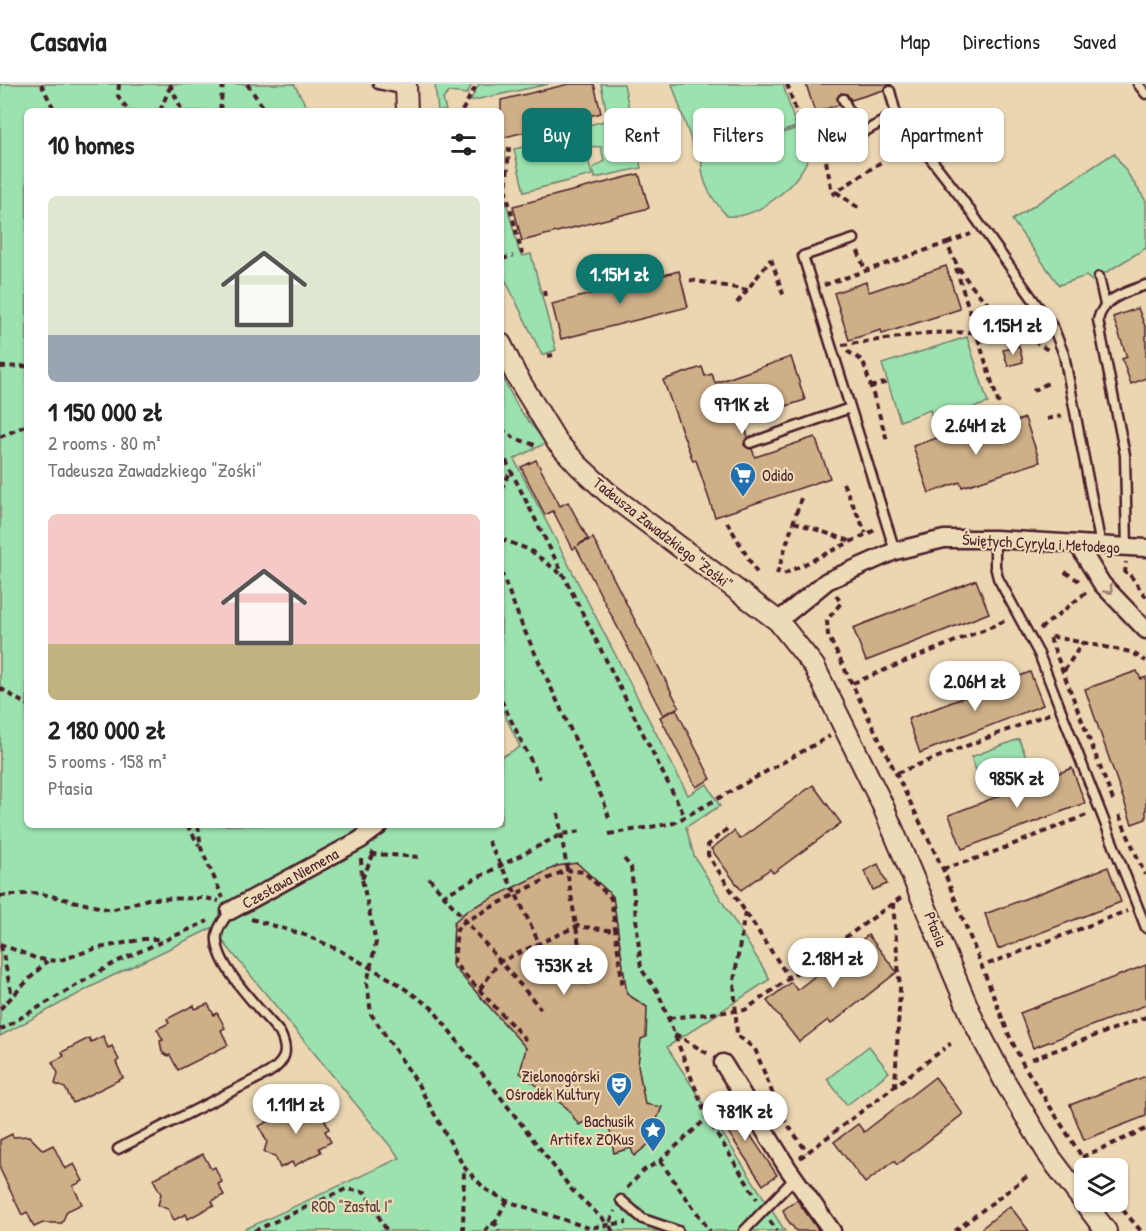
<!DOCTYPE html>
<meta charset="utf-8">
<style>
:root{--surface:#fff;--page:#f6f6f6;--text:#222;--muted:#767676;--line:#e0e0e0;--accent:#0f766e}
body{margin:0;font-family:"Patrick Hand",sans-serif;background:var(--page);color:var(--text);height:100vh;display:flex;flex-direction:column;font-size:22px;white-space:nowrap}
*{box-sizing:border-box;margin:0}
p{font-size:20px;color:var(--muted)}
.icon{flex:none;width:33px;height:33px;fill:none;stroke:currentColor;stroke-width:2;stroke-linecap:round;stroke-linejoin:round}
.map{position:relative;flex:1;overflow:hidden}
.drawer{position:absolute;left:24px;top:24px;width:480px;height:720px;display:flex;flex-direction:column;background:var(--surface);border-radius:9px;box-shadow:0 2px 4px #0004}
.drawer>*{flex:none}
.guide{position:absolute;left:522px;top:24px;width:534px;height:54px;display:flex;gap:12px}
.controls{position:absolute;left:1074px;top:1074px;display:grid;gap:12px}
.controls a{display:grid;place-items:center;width:54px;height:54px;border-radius:9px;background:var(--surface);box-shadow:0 2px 4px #0004;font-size:30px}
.price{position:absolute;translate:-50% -51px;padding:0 14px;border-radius:21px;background:#fff;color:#222;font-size:20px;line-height:39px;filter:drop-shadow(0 2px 3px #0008)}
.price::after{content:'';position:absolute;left:50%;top:36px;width:18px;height:14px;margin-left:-9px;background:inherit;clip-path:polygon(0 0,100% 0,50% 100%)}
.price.active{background:var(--accent);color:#fff}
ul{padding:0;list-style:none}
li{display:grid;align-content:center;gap:12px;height:318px;padding:0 24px}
li span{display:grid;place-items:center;height:186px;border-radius:9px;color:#555}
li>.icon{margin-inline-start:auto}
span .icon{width:108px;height:108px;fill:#fffc;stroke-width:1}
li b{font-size:26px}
h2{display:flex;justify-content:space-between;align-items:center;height:72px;padding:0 24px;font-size:26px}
.pill{padding:0 21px;border-radius:9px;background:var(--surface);box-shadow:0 2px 4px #0004;font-size:21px;line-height:54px}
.pill.active{background:var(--accent);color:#fff}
header{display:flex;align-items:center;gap:36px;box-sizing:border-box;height:84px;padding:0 30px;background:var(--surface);border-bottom:2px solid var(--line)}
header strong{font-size:28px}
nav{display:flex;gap:33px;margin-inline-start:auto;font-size:21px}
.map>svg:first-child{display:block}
.green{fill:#9be2af;stroke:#72806d;stroke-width:1.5}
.building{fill:#ceaf88;stroke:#4a1f2b;stroke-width:1.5}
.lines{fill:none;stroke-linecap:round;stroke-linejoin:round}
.service-casing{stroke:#4a1f2b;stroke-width:13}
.minor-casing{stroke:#4a1f2b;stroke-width:21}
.tertiary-casing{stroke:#4a1f2b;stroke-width:24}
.path{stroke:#4a1f2b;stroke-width:4;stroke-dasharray:6 4.5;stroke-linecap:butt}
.service{stroke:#eddab7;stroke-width:8}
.minor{stroke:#eddab7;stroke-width:16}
.tertiary{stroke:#eddab7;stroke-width:20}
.oneway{stroke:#9c7c71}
.labels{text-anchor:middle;stroke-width:4.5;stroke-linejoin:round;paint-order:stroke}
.poi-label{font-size:16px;fill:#4a1f2b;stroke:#eddab7;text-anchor:end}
.street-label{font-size:16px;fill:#4a1f2b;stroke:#eddab7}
.park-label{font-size:16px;fill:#563c3f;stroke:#eddab7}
</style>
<header>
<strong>Casavia</strong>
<nav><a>Map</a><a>Directions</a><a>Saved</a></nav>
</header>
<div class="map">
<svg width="1146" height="1147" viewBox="0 0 1146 1147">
<rect width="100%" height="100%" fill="#ebd6b1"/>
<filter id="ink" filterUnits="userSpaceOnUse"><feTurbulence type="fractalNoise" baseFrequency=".0167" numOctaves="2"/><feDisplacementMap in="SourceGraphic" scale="12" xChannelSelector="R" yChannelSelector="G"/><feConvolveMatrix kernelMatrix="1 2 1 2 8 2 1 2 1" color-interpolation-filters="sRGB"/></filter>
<g filter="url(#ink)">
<g class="green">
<polygon points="0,0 294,0 309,27 27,27 27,741 501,741 501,673 520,663 501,623 501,291 519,325 546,359 514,375 688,711 707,700 720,722 686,743 694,772 770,895 667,963 785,1147 241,1147 400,1074 212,844 106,895 0,952"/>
<polygon points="435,0 472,0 467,10 449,8 443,15 446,27 438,27"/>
<polygon points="479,0 549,0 470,17"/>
<polygon points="601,0 624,0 641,84 595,94 593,84 604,77 601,63 585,62 592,91 524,108 514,65 582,49 581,43 608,36"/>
<polygon points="672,0 783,0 796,43 697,74"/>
<path d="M 798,44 L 809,72 C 799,100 758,136 727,132 C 712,115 700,98 702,75 Z"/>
<polygon points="505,69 502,102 519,167 523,172 531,170 556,266 542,271 501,187 501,70"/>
<polygon points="1114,69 1146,117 1146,164 1092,197 1086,192 1059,201 1012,136"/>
<polygon points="967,253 988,319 933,336 930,326 900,337 882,280"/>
<polygon points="1019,655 1029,681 981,699 971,673"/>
<polygon points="869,962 889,988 847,1021 827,995"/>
</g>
<g class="building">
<polygon points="569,0 594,0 601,29 501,54 501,16"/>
<polygon points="806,0 891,0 891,1 884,6 851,16 847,10 841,9 837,14 839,21 815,28"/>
<polygon points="639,90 649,124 522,157 513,122"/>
<polygon points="946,182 960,225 882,250 881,246 849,256 834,209 866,198 869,208"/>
<polygon points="679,187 688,223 561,255 552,220"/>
<polygon points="1138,224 1146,245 1146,294 1131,300 1122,275 1127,273 1113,233"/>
<polygon points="1019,262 1023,278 1008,282 1003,266"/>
<polygon points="791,273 805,316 743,336 748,353 744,361 752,365 755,373 815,353 830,394 715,433 696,376 693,377 663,296 702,283 705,292 712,290 715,299"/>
<polygon points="1025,334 1040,378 962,403 960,398 929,409 913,362 946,351 949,360"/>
<polygon points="536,376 560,422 568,418 588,455 578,461 593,454 679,623 663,631 576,463 573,465 553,427 545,431 521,383"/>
<polygon points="976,496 989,529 866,577 853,544"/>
<polygon points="1137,587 1141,595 1146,593 1146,735 1132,740 1085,605"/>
<polygon points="1030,588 1043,621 920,669 908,635"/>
<polygon points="676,625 711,695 696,703 660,633"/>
<polygon points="1072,684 1085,719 962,765 949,731"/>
<polygon points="813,701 841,739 773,789 770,785 741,806 711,765 734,747 740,755"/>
<polygon points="577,779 613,812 627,910 647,923 646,953 641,955 638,981 645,1020 662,1023 655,1040 662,1044 650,1059 634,1072 631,1064 614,1069 609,1041 587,1036 579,1041 567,1024 520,989 526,964 452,881 454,838 468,826 557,782"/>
<polygon points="878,780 887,800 873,806 864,787"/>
<polygon points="1108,783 1121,818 998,865 985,830"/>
<polygon points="868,851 897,888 831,940 828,936 799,958 767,917 791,898 797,906"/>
<polygon points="1146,881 1146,921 1033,964 1020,929"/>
<polygon points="208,920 214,931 217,929 221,936 225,944 221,946 228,961 178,986 170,971 168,972 162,968 160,957 163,956 157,945 169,939 167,935 194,921 195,925"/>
<polygon points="103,952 108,964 112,962 119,976 116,978 123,994 73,1019 65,1004 55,1000 58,989 52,978 64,972 62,968 89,954 91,958"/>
<polygon points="1146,992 1146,1032 1084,1056 1070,1021"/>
<polygon points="935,993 963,1030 897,1081 894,1077 865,1099 834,1058 858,1040 864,1048"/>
<polygon points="734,1016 739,1034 777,1091 763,1101 720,1036 718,1018"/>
<polygon points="310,1017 318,1032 322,1030 329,1045 325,1047 331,1058 319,1064 321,1068 294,1082 292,1078 280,1084 275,1072 264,1068 267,1058 259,1042"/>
<polygon points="12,1050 13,1053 29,1052 43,1066 53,1061 65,1085 74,1080 83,1097 73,1102 82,1120 67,1127 62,1139 43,1139 34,1143 27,1128 22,1131 0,1085 0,1056"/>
<polygon points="203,1070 211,1085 215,1083 218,1090 222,1098 218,1100 224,1111 212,1117 214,1121 188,1135 186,1130 174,1136 168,1125 158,1121 161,1110 153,1095"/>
<polygon points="797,1116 819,1147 796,1147 786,1134 783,1126"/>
<polygon points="1010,1122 1029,1147 978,1147"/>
</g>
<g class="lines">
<g class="service-casing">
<g id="service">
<polyline points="378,0 406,6"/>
<polyline points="1138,0 1146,10"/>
<polyline points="890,7 896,30"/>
<polyline points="843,15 850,29 864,47"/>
<polyline points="842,60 896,30 962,115 1054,245 1064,271 1101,462"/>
<polyline points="854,155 803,172 895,467"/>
<polyline points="1099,193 1105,221"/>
<polyline points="750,359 850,324"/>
<polyline points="995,455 995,482 998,494 1039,570 1146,844"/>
<path d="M 1127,464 L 1125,371 L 1098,236 C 1103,214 1126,208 1146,201"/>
<path d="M 118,1065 L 268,989 C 286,978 289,967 280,949 C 263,928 208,876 218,847 C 220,840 226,833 230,827"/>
<polyline points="621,1116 643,1135 678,1147"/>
<polyline points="744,1147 795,1094"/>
</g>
</g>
<g class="minor-casing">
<g id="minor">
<polyline points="1078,461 1102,500 1146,546"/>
<polyline points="778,537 827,497 895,467 944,455 995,455 1146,464"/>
<polyline points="230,827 360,756 380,741"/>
<polyline points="723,979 787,1083 832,1147"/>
</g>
</g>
<g class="tertiary-casing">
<g id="tertiary">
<polyline points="406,0 407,27"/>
<polyline points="501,260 516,291 557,358 579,382 608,409 778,537 814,582 882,720 974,938 1004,996 1050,1073 1106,1147"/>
</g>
</g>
<g class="path">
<polyline points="41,0 55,27"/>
<polyline points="119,0 118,12 129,27"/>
<polyline points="170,0 182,27"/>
<polyline points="247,0 266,27"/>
<polyline points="787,0 811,72 830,65"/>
<polyline points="160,27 170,3"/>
<polyline points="220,27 223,0"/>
<polyline points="462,27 477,0"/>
<polyline points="509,63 506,108 522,170"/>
<polyline points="883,73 884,67"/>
<polyline points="826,77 832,108"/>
<polyline points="836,108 860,125"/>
<polyline points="832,111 881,78"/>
<polyline points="947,159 971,150"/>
<polyline points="858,167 865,186"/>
<polyline points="502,175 513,172"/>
<polyline points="771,175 784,213"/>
<polyline points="956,184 999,321"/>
<polyline points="690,196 748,206"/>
<path d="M 824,201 L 947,159 C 964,206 1007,240 1048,266"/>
<polyline points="544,206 545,213"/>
<polyline points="737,219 771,175"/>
<polyline points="842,261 929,249 976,248 1011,254 1028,253"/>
<polyline points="847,267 863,277 887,356"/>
<polyline points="548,272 553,271"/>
<polyline points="0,283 27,282"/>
<polyline points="870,303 888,298"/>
<polyline points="1033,307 1048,299"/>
<polyline points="1047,335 1062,332"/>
<polyline points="501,345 514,354 538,362"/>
<polyline points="0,353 27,341"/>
<polyline points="501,367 685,733"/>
<polyline points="843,399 866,449"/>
<polyline points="501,405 511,387"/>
<polyline points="727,438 757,489"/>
<polyline points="794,438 850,457"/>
<polyline points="501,455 530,466 561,490"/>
<polyline points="501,488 522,541 604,718 609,734"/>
<polyline points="1065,488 1079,497"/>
<polyline points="777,490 802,411"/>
<polyline points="784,490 875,446"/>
<polyline points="1125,490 1126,478"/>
<polyline points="1130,491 1146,513"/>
<polyline points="836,511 841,519 827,536 828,551 943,785 1009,951 1023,980 1089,1084"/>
<polyline points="1040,545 1088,507"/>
<polyline points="1064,587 1083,558"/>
<polyline points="853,599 1007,536"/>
<polyline points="0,604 27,621"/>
<polyline points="501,616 540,695"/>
<polyline points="897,689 1051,629"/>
<polyline points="1113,716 1049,552 1131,568 1146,577"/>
<polyline points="558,729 586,905"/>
<polyline points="1119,731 1145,791"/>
<polyline points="187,741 199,761"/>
<polyline points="198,741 201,764 223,814"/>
<polyline points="727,745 708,761 708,771 789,894"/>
<polyline points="609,750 674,739 830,652"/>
<polyline points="488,757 516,810 566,786 584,788 611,814 623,904"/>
<polyline points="371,768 374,770 421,773"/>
<polyline points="361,775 362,795 376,858 367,899 371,930 416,997 464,1083 485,1105 507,1117 589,1144 627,1138"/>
<polyline points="624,775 631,783 641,885 658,908 707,1034"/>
<polyline points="943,785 984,772 1089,730"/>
<polyline points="429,794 541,925"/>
<polyline points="362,795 374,769"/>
<polyline points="0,812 38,809 111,826 148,815 205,814 219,817"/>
<polyline points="442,812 562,750 582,747"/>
<polyline points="893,819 900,905 895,1001"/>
<polyline points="745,828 734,897 737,951 755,965 781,1031 807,1068"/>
<polyline points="251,835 305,851 339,866 394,897 432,924 572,1106 609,1141"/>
<polyline points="0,860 38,875 58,877 94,865 144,855 161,855"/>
<polyline points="1,861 12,912"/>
<polyline points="988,880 1127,827"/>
<polyline points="480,905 499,878 577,842 615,847"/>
<polyline points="0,925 47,877"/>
<polyline points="669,934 745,926 903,812"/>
<polyline points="0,946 116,878 208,837"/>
<polyline points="675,950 710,971"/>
<polyline points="526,956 454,879 457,845 464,838 516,810 539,859"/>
<polyline points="948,961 951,960"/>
<polyline points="1032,975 1146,933"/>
<polyline points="1082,1073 1146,1045"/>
<polyline points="800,1074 945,964"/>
<polyline points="660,1077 710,1147"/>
<polyline points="627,1104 644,1086 660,1077 707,1034 757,1115"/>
<polyline points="1116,1118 1141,1147"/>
<polyline points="770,1137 777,1147"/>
<polyline points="494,1140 507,1117"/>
<polyline points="254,1147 346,1105 365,1108 387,1147"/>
<polyline points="463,1147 464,1084"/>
<polyline points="485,1147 491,1139 497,1141 499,1147"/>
<polyline points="613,1147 609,1141 615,1127"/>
<polyline points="955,1147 1029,1091"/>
</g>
<use href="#service" class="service"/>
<use href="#minor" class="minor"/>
<use href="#tertiary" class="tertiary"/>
</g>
<defs><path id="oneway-chevron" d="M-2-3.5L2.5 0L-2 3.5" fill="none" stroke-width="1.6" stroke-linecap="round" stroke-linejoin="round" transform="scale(1.5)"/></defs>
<use class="oneway" href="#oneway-chevron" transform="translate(1109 506) rotate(47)"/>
</g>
<defs>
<g id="supermarket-pin" transform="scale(1.35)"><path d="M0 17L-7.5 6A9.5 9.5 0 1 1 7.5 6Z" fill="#1f6fb2" stroke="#eddab7"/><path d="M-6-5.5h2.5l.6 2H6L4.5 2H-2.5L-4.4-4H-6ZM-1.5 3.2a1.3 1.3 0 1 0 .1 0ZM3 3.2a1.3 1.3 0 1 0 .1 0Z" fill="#fff"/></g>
<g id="theatre-pin" transform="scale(1.35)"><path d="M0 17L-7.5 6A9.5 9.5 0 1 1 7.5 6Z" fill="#1f6fb2" stroke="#eddab7"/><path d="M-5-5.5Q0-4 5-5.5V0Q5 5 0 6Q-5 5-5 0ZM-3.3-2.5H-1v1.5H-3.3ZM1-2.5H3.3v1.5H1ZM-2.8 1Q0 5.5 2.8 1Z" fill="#fff"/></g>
<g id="sight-pin" transform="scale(1.35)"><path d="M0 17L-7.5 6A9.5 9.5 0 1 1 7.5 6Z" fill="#1f6fb2" stroke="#eddab7"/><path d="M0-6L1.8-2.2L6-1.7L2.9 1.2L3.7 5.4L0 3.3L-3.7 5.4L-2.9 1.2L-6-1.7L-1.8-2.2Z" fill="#fff"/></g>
</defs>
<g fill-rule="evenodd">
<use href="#supermarket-pin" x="743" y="391"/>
<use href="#theatre-pin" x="619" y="1001"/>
<use href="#sight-pin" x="653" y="1046"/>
</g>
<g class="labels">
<g class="poi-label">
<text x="762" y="397" text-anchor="start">Odido</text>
<text x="600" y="998">Zielonogórski<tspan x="600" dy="18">Ośrodek Kultury</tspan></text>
<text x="634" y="1043">Bachusik<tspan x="634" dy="18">Artifex ZOKus</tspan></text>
</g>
<g class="street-label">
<text transform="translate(663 449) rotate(38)" y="6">Tadeusza Zawadzkiego "Zośki"</text>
<text transform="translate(1041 459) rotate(3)" y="6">Świętych Cyryla i Metodego</text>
<text transform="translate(290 794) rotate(-29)" y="6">Czesława Niemena</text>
<text transform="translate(936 845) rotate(68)" y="6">Ptasia</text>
</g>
<g class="park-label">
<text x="352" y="1128">ROD "Zastal I"</text>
</g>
</g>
</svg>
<div class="controls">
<a><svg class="icon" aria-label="layers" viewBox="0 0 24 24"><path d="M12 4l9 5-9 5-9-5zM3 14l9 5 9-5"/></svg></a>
</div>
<b class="price active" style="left:620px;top:221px">1.15M zł</b>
<b class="price" style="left:1013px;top:272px">1.15M zł</b>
<b class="price" style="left:742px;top:351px">971K zł</b>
<b class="price" style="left:976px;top:372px">2.64M zł</b>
<b class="price" style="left:975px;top:628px">2.06M zł</b>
<b class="price" style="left:1017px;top:725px">985K zł</b>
<b class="price" style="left:833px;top:905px">2.18M zł</b>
<b class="price" style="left:564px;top:912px">753K zł</b>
<b class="price" style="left:296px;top:1051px">1.11M zł</b>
<b class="price" style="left:745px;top:1058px">781K zł</b>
<div class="guide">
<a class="pill active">Buy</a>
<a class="pill">Rent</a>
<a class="pill">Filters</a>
<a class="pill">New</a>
<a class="pill">Apartment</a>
</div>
<section class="drawer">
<h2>10 homes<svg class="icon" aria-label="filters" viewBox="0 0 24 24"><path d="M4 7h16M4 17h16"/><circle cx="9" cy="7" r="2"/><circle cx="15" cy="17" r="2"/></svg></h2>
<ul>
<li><span style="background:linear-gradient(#dfe7d0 75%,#9aa5b1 0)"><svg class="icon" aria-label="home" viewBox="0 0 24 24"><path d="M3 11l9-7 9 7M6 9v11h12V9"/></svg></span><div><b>1 150 000 zł</b><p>2 rooms · 80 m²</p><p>Tadeusza Zawadzkiego &quot;Zośki&quot;</p></div></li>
<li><span style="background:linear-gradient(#f6c9c9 70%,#c2b280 0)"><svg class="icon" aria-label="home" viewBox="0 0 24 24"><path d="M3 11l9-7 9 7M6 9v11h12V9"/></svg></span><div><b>2 180 000 zł</b><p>5 rooms · 158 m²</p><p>Ptasia</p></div></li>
</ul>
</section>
</div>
